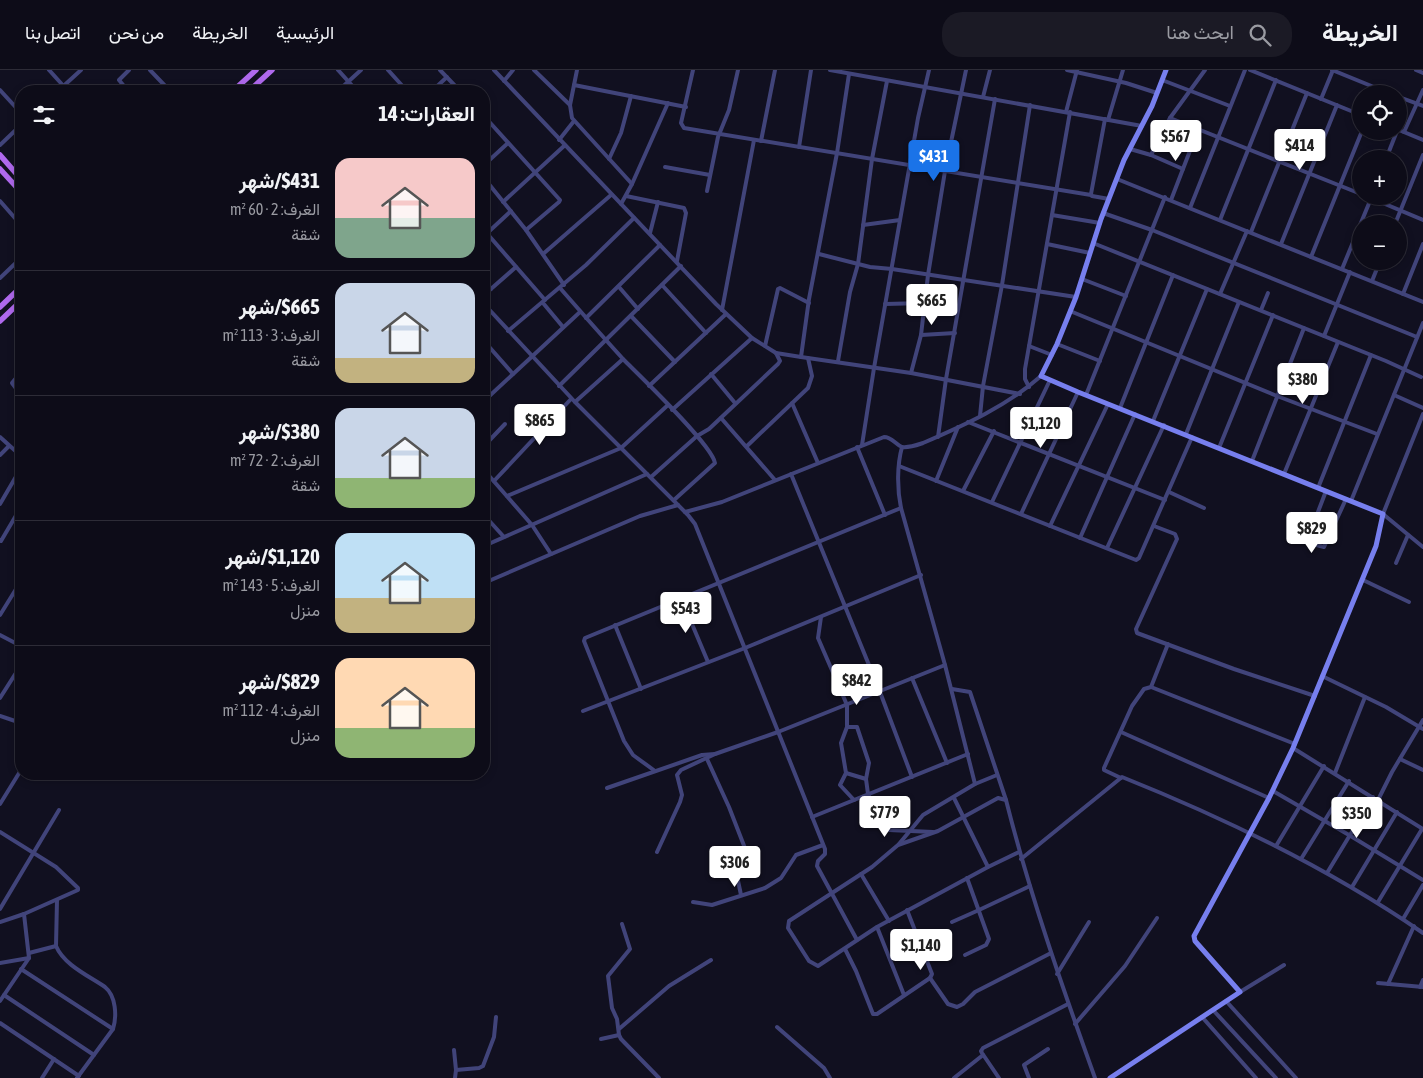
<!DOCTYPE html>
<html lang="ar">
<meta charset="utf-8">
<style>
:root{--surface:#0d0c18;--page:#1b1a25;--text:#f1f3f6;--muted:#9a9ba2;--line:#2d2c37;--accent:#1a73e8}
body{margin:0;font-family:"Asap Condensed",Vazirmatn,sans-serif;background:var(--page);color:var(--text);direction:rtl;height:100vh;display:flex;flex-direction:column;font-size:19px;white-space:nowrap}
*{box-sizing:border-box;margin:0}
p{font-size:16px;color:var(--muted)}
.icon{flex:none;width:28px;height:28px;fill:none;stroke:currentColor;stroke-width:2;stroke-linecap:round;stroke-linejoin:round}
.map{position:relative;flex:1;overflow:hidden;direction:ltr}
.drawer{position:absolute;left:15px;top:15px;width:475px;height:695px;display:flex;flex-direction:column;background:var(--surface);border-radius:20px;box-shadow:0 2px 8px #0003,0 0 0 1px var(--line);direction:rtl}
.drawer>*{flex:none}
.tools{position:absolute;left:1352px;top:15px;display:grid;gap:10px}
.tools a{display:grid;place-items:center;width:55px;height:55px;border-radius:50%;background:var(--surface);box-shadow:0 2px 8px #0003,0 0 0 1px var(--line);font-size:25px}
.price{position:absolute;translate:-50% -42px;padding:0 11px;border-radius:5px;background:#fff;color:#222;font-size:16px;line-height:32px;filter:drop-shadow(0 1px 2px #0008)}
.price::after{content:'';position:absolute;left:50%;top:30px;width:15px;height:11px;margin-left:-8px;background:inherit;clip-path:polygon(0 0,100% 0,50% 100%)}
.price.current{background:var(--accent);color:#fff}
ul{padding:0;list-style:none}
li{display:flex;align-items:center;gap:15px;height:125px;padding:0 15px}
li+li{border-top:1px solid var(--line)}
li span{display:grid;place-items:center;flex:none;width:140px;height:100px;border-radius:15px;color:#555}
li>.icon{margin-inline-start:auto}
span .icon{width:60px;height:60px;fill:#fffc;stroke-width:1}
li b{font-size:21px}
h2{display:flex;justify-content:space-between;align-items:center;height:60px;padding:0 15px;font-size:21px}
header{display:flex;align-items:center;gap:30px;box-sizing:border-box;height:70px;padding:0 25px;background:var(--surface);border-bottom:1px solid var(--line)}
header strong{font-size:24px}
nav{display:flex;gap:28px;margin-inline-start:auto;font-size:18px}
.search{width:350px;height:45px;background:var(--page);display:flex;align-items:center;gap:12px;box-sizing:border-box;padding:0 18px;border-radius:20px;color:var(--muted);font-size:19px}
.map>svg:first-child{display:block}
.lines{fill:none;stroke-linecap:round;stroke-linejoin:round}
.street{stroke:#41447a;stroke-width:4}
.secondary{stroke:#777fee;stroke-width:5}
.primary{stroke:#af69ed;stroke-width:5.5}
</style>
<header>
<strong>الخريطة</strong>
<div class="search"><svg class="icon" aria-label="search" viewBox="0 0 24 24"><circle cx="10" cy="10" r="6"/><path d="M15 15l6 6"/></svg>ابحث هنا</div>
<nav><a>الرئيسية</a><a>الخريطة</a><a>من نحن</a><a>اتصل بنا</a></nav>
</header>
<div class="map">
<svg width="1423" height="1008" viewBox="0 0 1423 1008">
<rect width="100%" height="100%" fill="#111020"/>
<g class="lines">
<g class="street">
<polyline points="49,0 68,21"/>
<polyline points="150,0 170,21"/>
<polyline points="338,0 357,21"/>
<polyline points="388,0 407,21"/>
<polyline points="440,0 460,21"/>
<polyline points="494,0 716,234 752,268 776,283 780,291 778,294 709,359 697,366 651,407"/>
<polyline points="534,0 570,35"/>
<polyline points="577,0 570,35 572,48 632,114"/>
<polyline points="693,0 681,53 684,58 1091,125"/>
<polyline points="830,0 1142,56"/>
<polyline points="1067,0 1126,13 1157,23"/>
<polyline points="1250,0 1361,45"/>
<polyline points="1332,0 1391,24"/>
<polyline points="1416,0 1423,3"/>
<polyline points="1162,10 1230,36"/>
<polyline points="504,11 513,0"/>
<polyline points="574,15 686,37"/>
<polyline points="0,20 21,43"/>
<polyline points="58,21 81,0"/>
<polyline points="128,21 119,10 129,0"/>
<polyline points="319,21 325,17 330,21"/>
<polyline points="338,21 361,0"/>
<polyline points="432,21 447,7"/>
<polyline points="983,27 990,0"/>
<polyline points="1399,27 1423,36"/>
<polyline points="1321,29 1333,0"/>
<polyline points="1066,42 1077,0"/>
<polyline points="484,46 560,130 559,132 526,160"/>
<polyline points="1170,48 1361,124"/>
<polyline points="1105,49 1091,124 1092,126 1109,129"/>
<polyline points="1108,50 1123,0"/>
<polyline points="1399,60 1423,70"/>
<polyline points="1404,62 1423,20"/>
<polyline points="559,70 574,51"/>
<polyline points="761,71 775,0"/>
<polyline points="0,75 21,55"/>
<polyline points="799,77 811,0"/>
<polyline points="1130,79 1151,85 1183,99"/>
<polyline points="1151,85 1170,48 1205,0"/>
<polyline points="609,89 621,63 631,26"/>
<polyline points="1386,89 1397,61"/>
<polyline points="484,95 508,73"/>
<polyline points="665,97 710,105"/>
<polyline points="484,108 526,160 564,215"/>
<polyline points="1117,109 1423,232"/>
<polyline points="707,121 718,67 729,40 738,0"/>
<polyline points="626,126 684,138 686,143 677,191"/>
<polyline points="1366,126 1423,150"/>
<polyline points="1171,130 1198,60"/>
<polyline points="0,131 21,155"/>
<polyline points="503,132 564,76"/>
<polyline points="621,134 632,114 668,33"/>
<polyline points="1190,138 1245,0"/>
<polyline points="1103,143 1152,160 1417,267"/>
<polyline points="1052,145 1100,153"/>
<polyline points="1220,150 1276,10"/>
<polyline points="1395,154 1423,85"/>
<polyline points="863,155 900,150"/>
<polyline points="484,160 545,230"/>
<polyline points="1251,162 1307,23"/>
<polyline points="650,163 658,132"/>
<polyline points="484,166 511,141"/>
<polyline points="1093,173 1386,291 1421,307"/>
<polyline points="1047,174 1090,183"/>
<polyline points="1281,174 1337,35"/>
<polyline points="543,184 611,125"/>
<polyline points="819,184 870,197 892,199 1076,227"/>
<polyline points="1311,187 1362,61"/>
<polyline points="1342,199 1372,126"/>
<polyline points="0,208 21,188"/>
<polyline points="1082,209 1126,226"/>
<polyline points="484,211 491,219"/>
<polyline points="1372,211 1380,191"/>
<polyline points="662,215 706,263"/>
<polyline points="619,217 638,239"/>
<path d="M 560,218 C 581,242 602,266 624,290 C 641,307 712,375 715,393 L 674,430"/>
<polyline points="1220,224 1247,161"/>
<polyline points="1403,224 1423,174"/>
<polyline points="484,225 516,197"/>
<polyline points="543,233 563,257"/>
<polyline points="484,234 575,332 688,445 695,454 825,779 825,784 818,791 817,796 857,870"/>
<polyline points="885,234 925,233"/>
<polyline points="722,240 754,70"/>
<polyline points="1261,240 1268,223"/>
<polyline points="1070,241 1277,326 1377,364"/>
<polyline points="631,246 675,292"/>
<polyline points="586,248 660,175"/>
<polyline points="508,261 586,195 634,148"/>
<polyline points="921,265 955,263"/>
<polyline points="1324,266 1350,202"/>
<polyline points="484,271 513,304"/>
<polyline points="1057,274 1100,291"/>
<polyline points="765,276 778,219 780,218 809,233"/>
<polyline points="1029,276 1052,285"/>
<polyline points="776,283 801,287 809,229 837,83 849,4"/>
<polyline points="801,287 911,303 1020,324"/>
<polyline points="838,291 850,222 858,194 872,89 887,11"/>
<polyline points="21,302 12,313 21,325"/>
<polyline points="911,303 921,265 928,205 945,101 966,0"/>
<polyline points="711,304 735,333"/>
<polyline points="559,316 681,196"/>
<polyline points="649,316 726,244"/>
<polyline points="1029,317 1025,309 1025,299 1070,42"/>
<polyline points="1086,325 1165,127"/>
<polyline points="1394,325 1423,338"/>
<polyline points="484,331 580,242"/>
<polyline points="575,332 623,289"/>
<polyline points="792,333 818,393"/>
<polyline points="1120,338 1173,205"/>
<polyline points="672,340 752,268"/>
<polyline points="1423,344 1383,444 1423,477"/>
<polyline points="980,346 983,316 1002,215 1030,35"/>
<polyline points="721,348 775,410"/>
<polyline points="1153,351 1207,219"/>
<polyline points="968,352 1165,430"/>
<polyline points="1186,364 1239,232"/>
<polyline points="0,367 21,386"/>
<polyline points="938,367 946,309 995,29"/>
<polyline points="862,375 874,298 918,48 929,0"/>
<polyline points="484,376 505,354"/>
<polyline points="747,376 808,318 812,306 808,288"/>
<polyline points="857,377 885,445"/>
<polyline points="1219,378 1273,245"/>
<polyline points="0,385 9,376"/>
<polyline points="1252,391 1304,258"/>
<polyline points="899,396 1136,490 1139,488 1192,367"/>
<polyline points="484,400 532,455 551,484"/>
<polyline points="791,404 880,622 912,707"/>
<polyline points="1284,404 1338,272"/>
<polyline points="494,411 571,329"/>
<polyline points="936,411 958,357"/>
<polyline points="1318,418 1371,285"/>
<polyline points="963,421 994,361"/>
<polyline points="1326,421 1308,468 1309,473 1324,477 1346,429"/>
<polyline points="1169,422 1204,438"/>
<polyline points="507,426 621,378 668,335"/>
<polyline points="1351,431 1423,253"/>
<polyline points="992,432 1050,310"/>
<polyline points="0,434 21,398"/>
<path d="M 685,442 L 722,432 L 884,367 C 892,367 895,374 902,377 C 909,378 917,375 923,373 C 965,355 1007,336 1041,306"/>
<polyline points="1021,444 1078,322"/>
<polyline points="484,445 504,467"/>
<polyline points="1050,456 1108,334"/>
<polyline points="1154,456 1175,464 1177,469 1136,559 1137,563 1234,599 1315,626"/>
<polyline points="1080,468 1135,344"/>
<polyline points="0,470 1,471 21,437"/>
<polyline points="484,476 647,404"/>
<polyline points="1107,478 1164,355"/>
<polyline points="1396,493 1408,465"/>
<polyline points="1363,510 1409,532"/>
<polyline points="484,513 640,446 678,435"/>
<polyline points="681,528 708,592"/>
<polyline points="0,545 21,511"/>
<polyline points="821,547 818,568 847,635 847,657 841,673 846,703 840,715 854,730"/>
<polyline points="615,555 641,619"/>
<polyline points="0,565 21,576"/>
<polyline points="1322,606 1386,637 1423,659"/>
<polyline points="912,608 947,693"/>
<polyline points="1151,617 1295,674"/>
<polyline points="952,619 970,622 1006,730"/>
<polyline points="0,628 21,595"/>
<polyline points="583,641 745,578 921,505"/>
<polyline points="0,646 21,653"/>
<polyline points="847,657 857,657 869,693 866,709"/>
<polyline points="1121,662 1269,728"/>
<polyline points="1293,678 1423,759"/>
<polyline points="707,689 729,737 748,786 747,791 737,806 741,825"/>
<polyline points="1400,689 1423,700"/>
<path d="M 655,701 L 633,685 L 624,671 L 584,571 L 585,568 L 901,438 C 897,419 897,395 902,377"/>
<polyline points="846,703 866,709 868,724 881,755 889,760 933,762"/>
<polyline points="1335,703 1365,627"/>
<polyline points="1121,708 1104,700 1104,698 1132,636 1144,619 1151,617 1168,574"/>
<polyline points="975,714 997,705"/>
<polyline points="607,718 702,685 715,684"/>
<polyline points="1273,721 1349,765 1423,810"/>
<polyline points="954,728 988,797"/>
<polyline points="1378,730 1392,702 1423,650"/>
<polyline points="0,734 21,700"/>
<polyline points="812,747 968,684"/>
<polyline points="0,762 56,797 78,818 78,820 24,844 0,852"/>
<polyline points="899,774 923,745 975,714 945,595"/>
<polyline points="1276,776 1324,696"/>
<polyline points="657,782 680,732 682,725 677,705 681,700 715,684 778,662 945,595 901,438"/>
<path d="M 1019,782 L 988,797 L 877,857 L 818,896 L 809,891 L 788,858 L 789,851 L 872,797 L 898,775 L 938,761 L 998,728 L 1006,730 C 1030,825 1062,916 1095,1008"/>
<path d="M 1021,789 L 1122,707 C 1227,749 1330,799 1423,863"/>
<polyline points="1301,789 1349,711"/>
<polyline points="1327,803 1373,727"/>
<polyline points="861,804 889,851"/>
<polyline points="1352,817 1397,742"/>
<path d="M 57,830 L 56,876 C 64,895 89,906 105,917 C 116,926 117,946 113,959 L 77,1008"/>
<polyline points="693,832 712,835 765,818 781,808 796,785 823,775"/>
<polyline points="1378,832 1422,759"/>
<polyline points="0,839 59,740"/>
<polyline points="1403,849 1423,815"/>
<polyline points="952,852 979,840 1030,816"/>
<polyline points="622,854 630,879 608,906 612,938 617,949 619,965 621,969 659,1008"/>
<polyline points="877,857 904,925"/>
<polyline points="845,879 856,901 871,939 873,944 877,944 930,908 932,904 907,840"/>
<polyline points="29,883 56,876"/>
<polyline points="965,885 986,875 989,869 967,808"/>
<polyline points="0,893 29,888"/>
<polyline points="21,899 113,959"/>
<polyline points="1057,904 1089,852"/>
<polyline points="930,908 948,934 957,937 963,934 975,922 1051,883"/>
<polyline points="1378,913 1423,917"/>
<polyline points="1388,914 1414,856"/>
<polyline points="1420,917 1423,910"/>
<polyline points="1240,922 1284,895"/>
<polyline points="4,925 94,985"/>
<polyline points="0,931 29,888 24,844"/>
<polyline points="1226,931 1296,1008"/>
<polyline points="1213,940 1276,1008"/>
<polyline points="1202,947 1256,1008"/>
<polyline points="0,953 79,1006"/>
<polyline points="1075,954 1125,896 1157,848"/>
<polyline points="777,957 824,998 830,1008"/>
<polyline points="619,959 669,916 711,890"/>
<polyline points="601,969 619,965"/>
<polyline points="454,980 456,1000 455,1008"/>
<polyline points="456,1000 479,998 483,996 494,967 496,947"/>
<polyline points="42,1008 54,989"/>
<polyline points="954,1008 983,985"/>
<polyline points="999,1008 982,983 981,981 983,978 1068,934"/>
<polyline points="1029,1008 1024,995 1048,979"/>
</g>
<polyline class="secondary" points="1110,1008 1240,922 1195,871 1194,866 1269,728 1293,678 1376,476 1383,444 1078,322 1041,306 1057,274 1076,227 1101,149 1124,90 1152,36 1166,0"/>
<g class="primary">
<polyline points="233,21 256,0"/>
<polyline points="249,21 272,0"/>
<polyline points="0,85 21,109"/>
<polyline points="0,99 21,122"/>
<polyline points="0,237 21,217"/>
<polyline points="0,251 21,231"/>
</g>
</g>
</svg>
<div class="tools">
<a><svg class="icon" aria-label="locate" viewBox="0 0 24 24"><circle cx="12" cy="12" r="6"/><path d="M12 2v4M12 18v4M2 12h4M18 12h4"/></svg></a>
<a>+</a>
<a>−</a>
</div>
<b class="price" style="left:1176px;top:92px">$567</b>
<b class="price" style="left:1300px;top:101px">$414</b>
<b class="price current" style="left:934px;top:112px">$431</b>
<b class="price" style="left:932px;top:256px">$665</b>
<b class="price" style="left:1303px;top:335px">$380</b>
<b class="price" style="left:540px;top:376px">$865</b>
<b class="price" style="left:1041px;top:379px">$1,120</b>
<b class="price" style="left:1312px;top:484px">$829</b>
<b class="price" style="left:686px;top:564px">$543</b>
<b class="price" style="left:857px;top:636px">$842</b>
<b class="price" style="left:885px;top:768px">$779</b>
<b class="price" style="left:1357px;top:769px">$350</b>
<b class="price" style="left:735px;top:818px">$306</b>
<b class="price" style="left:921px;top:901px">$1,140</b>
<section class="drawer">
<h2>العقارات: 14<svg class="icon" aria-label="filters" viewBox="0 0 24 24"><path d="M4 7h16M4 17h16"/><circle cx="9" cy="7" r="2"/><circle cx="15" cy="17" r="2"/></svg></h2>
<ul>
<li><span style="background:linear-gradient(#f6c9c9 60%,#7fa58c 0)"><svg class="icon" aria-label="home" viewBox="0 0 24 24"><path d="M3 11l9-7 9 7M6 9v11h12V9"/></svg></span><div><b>$431/شهر</b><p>الغرف: 2 · 60 m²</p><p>شقة</p></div></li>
<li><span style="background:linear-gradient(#c9d6e8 75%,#c2b280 0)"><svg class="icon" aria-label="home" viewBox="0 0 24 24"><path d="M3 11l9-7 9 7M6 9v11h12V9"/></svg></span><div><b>$665/شهر</b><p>الغرف: 3 · 113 m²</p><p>شقة</p></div></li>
<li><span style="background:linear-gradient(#c9d6e8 70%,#8fb573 0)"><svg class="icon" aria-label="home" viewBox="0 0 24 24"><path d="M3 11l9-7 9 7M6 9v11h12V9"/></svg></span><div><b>$380/شهر</b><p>الغرف: 2 · 72 m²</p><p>شقة</p></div></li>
<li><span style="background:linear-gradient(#bfe0f5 65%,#c2b280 0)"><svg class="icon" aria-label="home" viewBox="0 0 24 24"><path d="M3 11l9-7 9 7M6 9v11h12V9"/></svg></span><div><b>$1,120/شهر</b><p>الغرف: 5 · 143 m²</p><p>منزل</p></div></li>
<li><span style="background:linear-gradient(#ffd9b3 70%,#8fb573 0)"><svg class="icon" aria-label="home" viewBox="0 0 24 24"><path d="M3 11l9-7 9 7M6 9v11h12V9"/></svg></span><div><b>$829/شهر</b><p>الغرف: 4 · 112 m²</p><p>منزل</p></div></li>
</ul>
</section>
</div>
